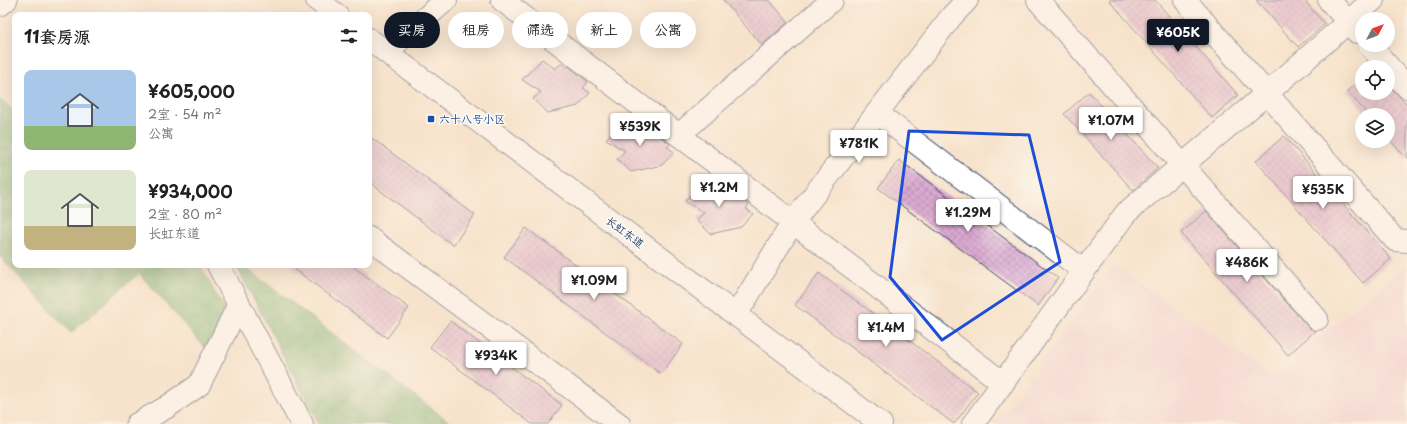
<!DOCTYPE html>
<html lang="zh">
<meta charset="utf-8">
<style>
:root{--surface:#fff;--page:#f6f6f6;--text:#202124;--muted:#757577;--accent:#111827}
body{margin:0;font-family:"Playpen Sans","LXGW WenKai TC",sans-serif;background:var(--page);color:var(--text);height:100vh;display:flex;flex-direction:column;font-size:15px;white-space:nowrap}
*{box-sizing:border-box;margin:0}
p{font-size:13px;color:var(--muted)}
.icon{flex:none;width:22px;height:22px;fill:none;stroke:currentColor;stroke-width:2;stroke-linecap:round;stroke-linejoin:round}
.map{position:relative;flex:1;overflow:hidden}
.drawer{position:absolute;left:12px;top:12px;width:360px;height:256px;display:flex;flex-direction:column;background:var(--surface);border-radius:8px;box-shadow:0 4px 16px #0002}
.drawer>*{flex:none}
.banner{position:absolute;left:384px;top:12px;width:380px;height:36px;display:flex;gap:8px}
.needle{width:26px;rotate:49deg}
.controls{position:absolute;left:1355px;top:12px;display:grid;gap:8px}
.controls a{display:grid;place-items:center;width:40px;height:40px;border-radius:50%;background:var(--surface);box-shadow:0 4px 16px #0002;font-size:20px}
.price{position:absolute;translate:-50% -34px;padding:0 9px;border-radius:4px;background:#fff;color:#222;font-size:13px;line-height:26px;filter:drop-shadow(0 1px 2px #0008)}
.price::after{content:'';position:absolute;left:50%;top:24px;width:12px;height:9px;margin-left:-6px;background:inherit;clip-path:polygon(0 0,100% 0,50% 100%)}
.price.selected{background:var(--accent);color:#fff}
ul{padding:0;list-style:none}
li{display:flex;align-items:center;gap:12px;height:100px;padding:0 12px}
li span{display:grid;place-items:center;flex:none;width:112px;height:80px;border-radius:8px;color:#555}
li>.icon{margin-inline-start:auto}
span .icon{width:48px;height:48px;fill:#fffc;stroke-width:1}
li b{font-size:17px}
h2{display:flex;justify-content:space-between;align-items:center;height:48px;padding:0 12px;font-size:17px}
.chip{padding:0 14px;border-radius:18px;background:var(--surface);box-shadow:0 4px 16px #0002;font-size:14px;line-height:36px}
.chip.selected{background:var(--accent);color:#fff}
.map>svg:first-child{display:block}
.built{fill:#f5cfda}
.forest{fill:url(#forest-crowns);stroke:#4a726a}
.building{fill:url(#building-cross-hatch)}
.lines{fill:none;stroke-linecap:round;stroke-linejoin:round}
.minor-casing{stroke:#3c4a6e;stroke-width:24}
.minor{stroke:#fff;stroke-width:22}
.marked{fill:none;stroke:#1d4ed8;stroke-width:3;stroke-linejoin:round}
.transit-dot{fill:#1a4fb4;stroke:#fdfcf7;stroke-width:1.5}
.labels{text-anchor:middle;stroke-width:3;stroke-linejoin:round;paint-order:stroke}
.transit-label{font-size:11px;fill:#164399;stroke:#fdfcf7;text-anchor:start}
.street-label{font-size:11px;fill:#1b2f5e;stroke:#fdfcf7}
</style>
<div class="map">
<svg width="1407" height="424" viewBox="0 0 1407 424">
<defs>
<pattern id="forest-crowns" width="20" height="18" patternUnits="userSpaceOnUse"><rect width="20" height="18" fill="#79b677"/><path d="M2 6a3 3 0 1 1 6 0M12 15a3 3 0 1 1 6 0" fill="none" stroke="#629465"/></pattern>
<pattern id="building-cross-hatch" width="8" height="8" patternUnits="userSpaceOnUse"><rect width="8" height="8" fill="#dcaad1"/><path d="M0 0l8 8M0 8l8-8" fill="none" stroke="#b28bad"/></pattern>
</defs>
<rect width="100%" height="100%" fill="#fdfcf7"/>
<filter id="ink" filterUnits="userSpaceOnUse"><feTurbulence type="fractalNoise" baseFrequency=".025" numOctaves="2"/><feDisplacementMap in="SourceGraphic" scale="8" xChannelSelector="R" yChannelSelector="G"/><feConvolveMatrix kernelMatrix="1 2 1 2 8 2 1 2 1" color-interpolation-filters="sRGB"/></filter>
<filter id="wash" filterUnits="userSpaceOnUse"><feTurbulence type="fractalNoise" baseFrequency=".012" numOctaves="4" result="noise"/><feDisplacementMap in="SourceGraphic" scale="16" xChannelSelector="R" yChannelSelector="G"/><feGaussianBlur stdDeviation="0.9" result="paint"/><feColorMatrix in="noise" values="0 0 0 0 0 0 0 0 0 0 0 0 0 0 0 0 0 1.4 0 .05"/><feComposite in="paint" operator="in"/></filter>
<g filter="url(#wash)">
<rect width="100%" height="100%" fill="#f7e3cc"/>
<polygon class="built" points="1407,264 1407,424 996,424 1114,265 1272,377"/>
<g class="forest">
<polygon points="0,100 15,111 15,265 200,265 233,326 206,349 139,273 71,333 0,256"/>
<polygon points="236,265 242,265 452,424 319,424"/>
</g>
<g id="blocks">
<g class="building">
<polygon points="723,0 769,0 788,22 762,45"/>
<polygon points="1109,0 1155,0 1238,95 1212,118"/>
<polygon points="1256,0 1304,0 1325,24 1298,47"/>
<polygon points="542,59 555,69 562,63 566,68 568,66 588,82 583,88 590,93 578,106 548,113 533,99 541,92 522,80"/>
<polygon points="1362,78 1362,93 1388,93 1388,85 1407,104 1407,159 1388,138 1388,115 1368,115 1347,91"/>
<polygon points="1089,92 1158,168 1133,190 1064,114"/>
<polygon points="626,118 639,129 644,124 670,144 667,147 674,152 662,165 631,172 617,159 625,151 606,139"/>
<polygon points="369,136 475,215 453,245 369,182"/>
<polygon points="1284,136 1391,259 1363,283 1256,161"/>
<polygon points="899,160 1058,278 1038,306 878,188"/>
<polygon points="705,180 718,190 724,185 749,205 746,209 753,214 741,227 711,234 696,220 704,213 685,201"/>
<polygon points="1206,211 1308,327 1315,331 1288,355 1181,233"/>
<polygon points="526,228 683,344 661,374 504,257"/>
<polygon points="289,265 351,265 409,308 387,338"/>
<polygon points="819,273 978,392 954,424 795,305"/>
<polygon points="450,321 562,405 548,424 532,424 430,347"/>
</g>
</g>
</g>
<g filter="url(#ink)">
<use href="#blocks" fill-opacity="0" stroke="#3c4a6e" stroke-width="1"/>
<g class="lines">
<g class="minor-casing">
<g id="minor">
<polyline points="317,0 337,15"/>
<polyline points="502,0 1003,383"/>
<polyline points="1038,0 1317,319"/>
<polyline points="1185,0 1395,240 1407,241"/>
<polyline points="1329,0 1357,32"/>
<polyline points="0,5 6,0"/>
<polyline points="369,39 881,424"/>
<polyline points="1369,45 1407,87"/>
<polyline points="386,52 446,0"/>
<polyline points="877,113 1084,271"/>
<polyline points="679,135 832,0"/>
<polyline points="369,238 619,424"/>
<polyline points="218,265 302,424"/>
<polyline points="736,315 793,222 951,17 967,0"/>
<polyline points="137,424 167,407 199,385 239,304"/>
<polyline points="973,424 1126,213 1266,94 1373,0"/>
</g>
</g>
<use href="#minor" class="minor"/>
</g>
</g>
<path d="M0 0H1407V424H0ZM 909,131 L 1029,135 L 1060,262 L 942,340 L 890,277 Z" fill="#f7e3cc" fill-opacity=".55" fill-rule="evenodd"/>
<path class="marked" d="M 909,131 L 1029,135 L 1060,262 L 942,340 L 890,277 Z"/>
<rect class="transit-dot" x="427" y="115" width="8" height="8" rx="2"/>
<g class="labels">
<g class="transit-label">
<text x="439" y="123">六十八号小区</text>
</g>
<g class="street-label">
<text transform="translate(625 232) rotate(37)" y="4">长虹东道</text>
</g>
</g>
</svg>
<div class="controls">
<a><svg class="needle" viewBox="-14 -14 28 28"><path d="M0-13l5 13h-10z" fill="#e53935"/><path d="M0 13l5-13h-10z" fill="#757577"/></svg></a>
<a><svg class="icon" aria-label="locate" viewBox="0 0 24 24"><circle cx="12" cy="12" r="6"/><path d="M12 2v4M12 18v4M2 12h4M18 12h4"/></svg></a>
<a><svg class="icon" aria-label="layers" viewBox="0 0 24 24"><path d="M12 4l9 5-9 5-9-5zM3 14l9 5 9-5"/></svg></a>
</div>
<b class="price selected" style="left:1178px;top:53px">¥605K</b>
<b class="price" style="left:1111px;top:141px">¥1.07M</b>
<b class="price" style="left:640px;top:147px">¥539K</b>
<b class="price" style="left:859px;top:164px">¥781K</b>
<b class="price" style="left:719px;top:208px">¥1.2M</b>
<b class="price" style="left:1323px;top:210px">¥535K</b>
<b class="price" style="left:968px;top:233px">¥1.29M</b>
<b class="price" style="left:1247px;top:283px">¥486K</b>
<b class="price" style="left:594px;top:301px">¥1.09M</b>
<b class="price" style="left:886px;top:348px">¥1.4M</b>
<b class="price" style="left:496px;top:376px">¥934K</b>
<div class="banner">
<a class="chip selected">买房</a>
<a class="chip">租房</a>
<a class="chip">筛选</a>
<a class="chip">新上</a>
<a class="chip">公寓</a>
</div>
<section class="drawer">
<h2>11套房源<svg class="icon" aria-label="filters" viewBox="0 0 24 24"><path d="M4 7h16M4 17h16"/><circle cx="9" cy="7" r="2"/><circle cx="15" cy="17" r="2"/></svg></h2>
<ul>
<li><span style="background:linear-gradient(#a9c7e8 70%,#8fb573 0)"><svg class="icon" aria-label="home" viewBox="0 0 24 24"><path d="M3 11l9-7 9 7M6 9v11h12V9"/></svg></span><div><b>¥605,000</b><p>2室 · 54 m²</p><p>公寓</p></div></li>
<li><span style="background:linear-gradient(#dfe7d0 70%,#c2b280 0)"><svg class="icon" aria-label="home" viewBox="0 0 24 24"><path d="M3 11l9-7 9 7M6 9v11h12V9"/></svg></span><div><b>¥934,000</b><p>2室 · 80 m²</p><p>长虹东道</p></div></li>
</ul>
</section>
</div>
